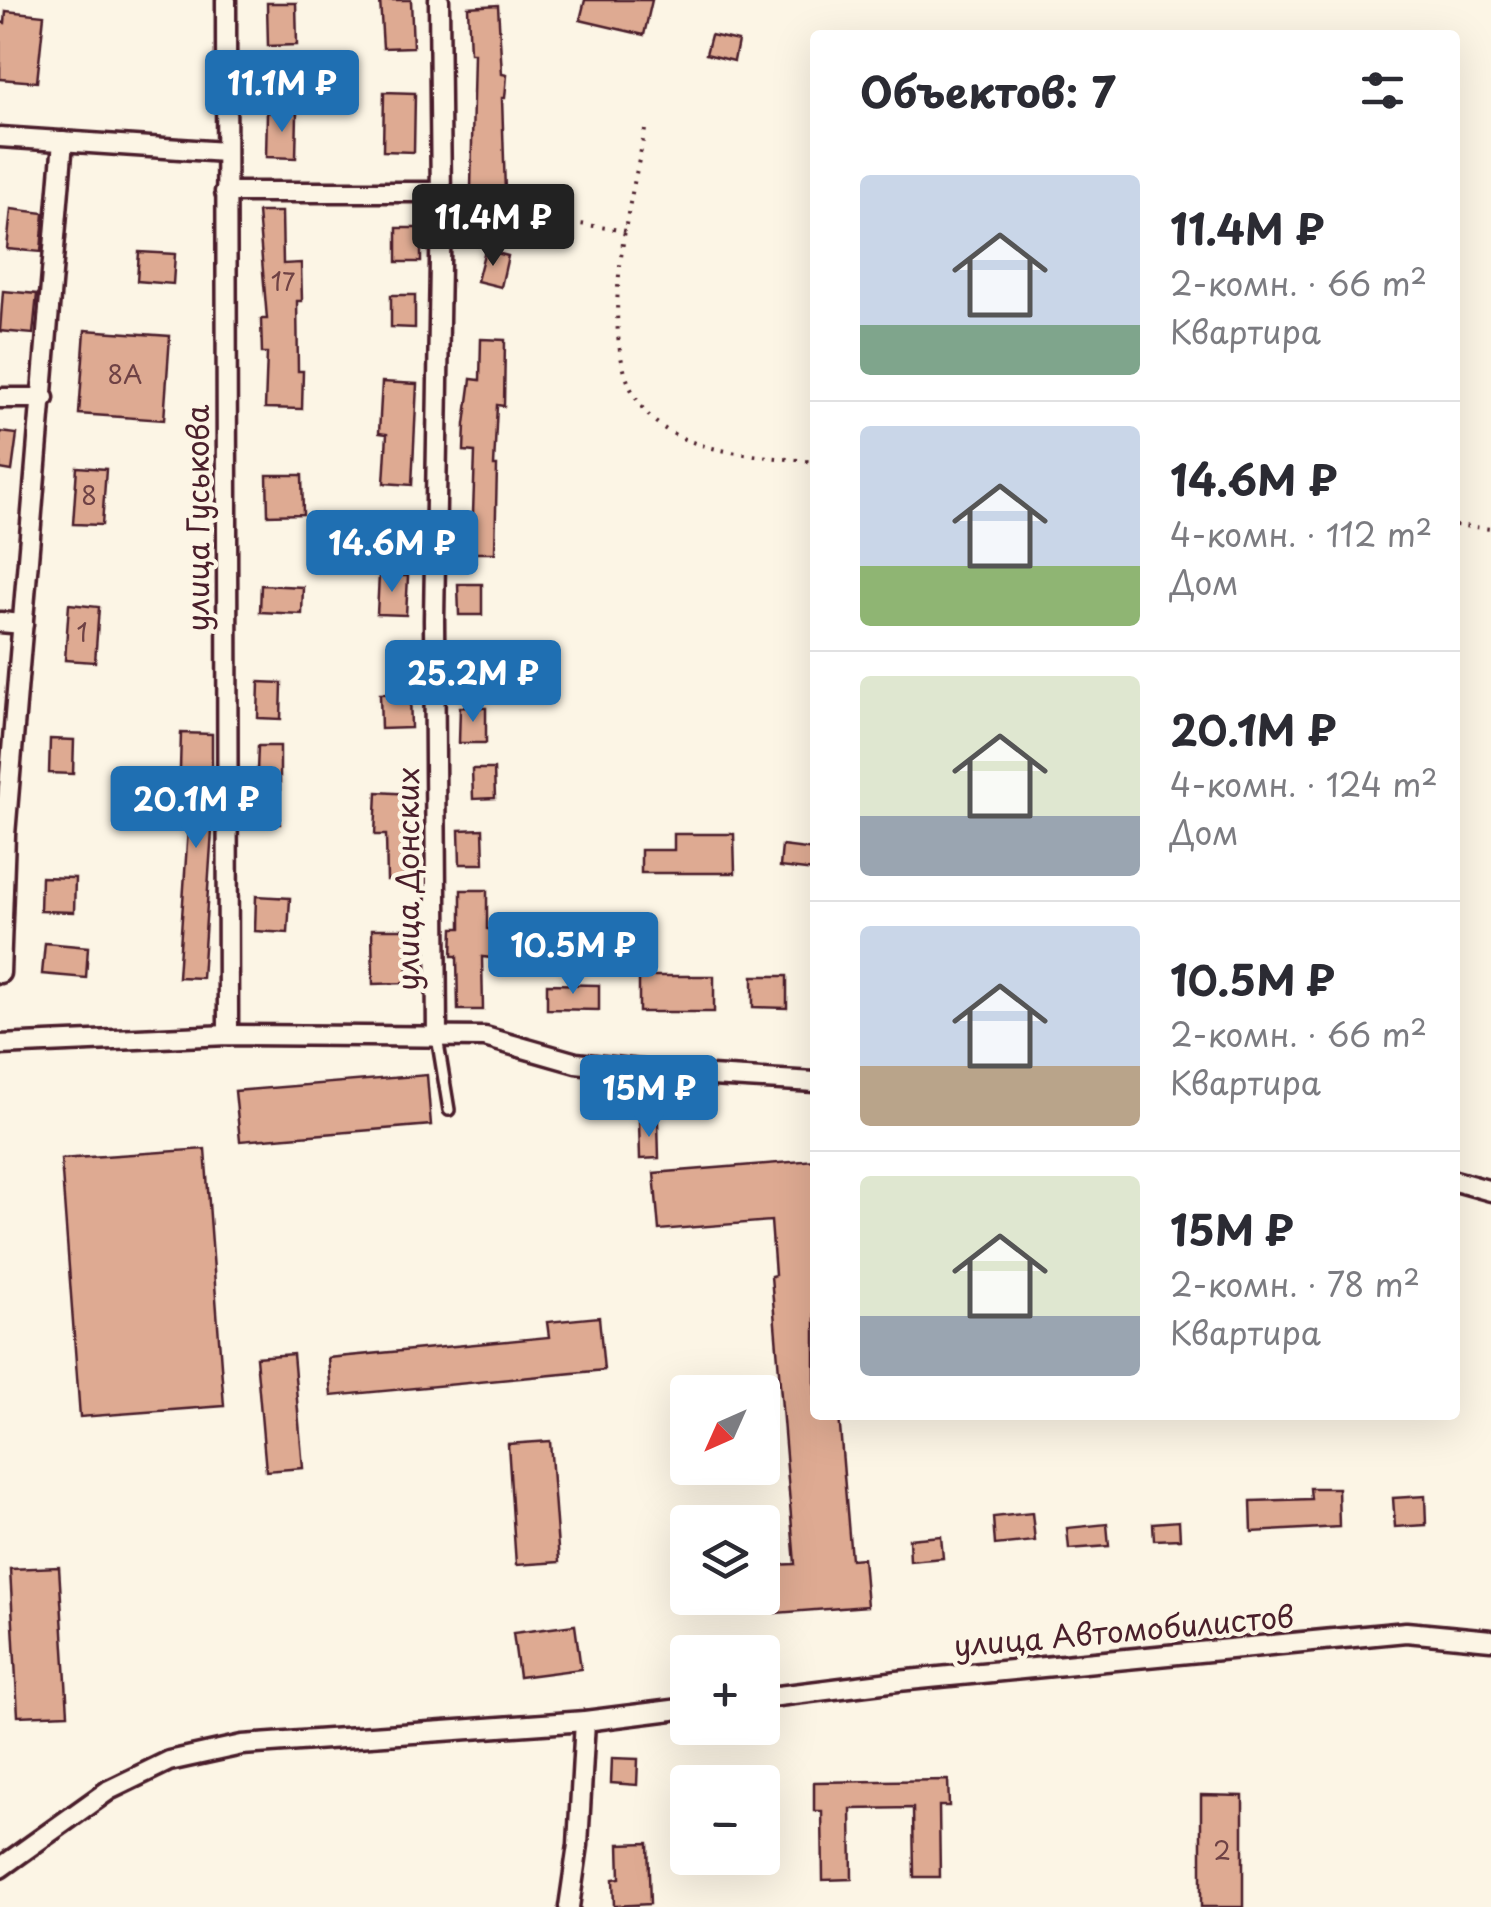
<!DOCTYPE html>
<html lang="ru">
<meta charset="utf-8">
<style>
:root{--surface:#fff;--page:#f2f2f3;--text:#2b2b33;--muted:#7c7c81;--line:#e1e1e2;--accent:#1f6fb2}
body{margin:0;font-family:"Playpen Sans",sans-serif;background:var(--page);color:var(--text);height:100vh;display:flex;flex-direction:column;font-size:38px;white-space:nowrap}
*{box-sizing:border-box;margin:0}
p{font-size:32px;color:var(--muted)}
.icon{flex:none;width:55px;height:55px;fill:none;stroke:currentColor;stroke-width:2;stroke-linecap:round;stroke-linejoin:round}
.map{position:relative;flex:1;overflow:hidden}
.sheet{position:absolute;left:810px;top:30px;width:650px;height:1390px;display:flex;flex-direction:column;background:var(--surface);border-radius:10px;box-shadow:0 10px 40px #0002}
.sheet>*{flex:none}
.needle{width:65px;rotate:225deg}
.buttons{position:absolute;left:670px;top:1375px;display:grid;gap:20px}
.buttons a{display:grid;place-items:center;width:110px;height:110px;border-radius:10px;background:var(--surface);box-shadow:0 10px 40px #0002;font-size:50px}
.price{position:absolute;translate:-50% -85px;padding:0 22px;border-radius:10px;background:var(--accent);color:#fff;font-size:32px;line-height:65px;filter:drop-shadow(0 2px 5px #0008)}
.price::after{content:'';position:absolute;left:50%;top:60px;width:30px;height:22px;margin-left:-15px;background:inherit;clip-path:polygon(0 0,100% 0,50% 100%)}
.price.active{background:#222;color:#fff}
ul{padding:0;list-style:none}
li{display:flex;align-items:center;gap:30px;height:250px;padding:0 50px}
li+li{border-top:2px solid var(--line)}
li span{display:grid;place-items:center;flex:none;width:280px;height:200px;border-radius:10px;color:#555}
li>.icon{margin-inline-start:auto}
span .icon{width:120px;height:120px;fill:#fffc;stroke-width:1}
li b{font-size:42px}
h2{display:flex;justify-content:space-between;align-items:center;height:120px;padding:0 50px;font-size:42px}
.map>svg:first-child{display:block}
.building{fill:#deaa92;stroke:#4a1f2b;stroke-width:2.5}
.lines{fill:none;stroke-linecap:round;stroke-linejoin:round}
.lane-casing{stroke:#4a1f2b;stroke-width:16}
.street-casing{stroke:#4a1f2b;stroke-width:25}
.path{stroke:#4a1f2b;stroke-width:4;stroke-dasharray:2.5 8;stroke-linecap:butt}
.lane{stroke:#fcf5e5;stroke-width:9}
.street{stroke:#fcf5e5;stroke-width:18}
.labels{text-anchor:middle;stroke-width:9;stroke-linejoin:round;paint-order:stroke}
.number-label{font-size:25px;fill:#6f4245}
.street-label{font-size:30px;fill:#4a1f2b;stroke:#fcf5e5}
</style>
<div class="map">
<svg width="1491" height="1907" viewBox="0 0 1491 1907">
<rect width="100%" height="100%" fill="#fcf5e5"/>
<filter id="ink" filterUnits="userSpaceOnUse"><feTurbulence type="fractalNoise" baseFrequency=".01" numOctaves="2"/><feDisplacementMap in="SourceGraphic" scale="20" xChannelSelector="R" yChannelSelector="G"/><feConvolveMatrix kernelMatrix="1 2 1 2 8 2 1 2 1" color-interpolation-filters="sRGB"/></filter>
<g filter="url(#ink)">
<g class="building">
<polygon points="380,0 411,0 413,47 383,48"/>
<polygon points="585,0 652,0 644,35 580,20"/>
<polygon points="267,3 296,3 297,45 268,46"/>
<polygon points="498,5 502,74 507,75 505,98 502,98 505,192 471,189 474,53 470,53 468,7"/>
<polygon points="6,11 44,15 37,82 0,79 0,22 5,23"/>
<polygon points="711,35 738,41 734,61 706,54"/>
<polygon points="384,92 415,93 414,152 383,151"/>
<polygon points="267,112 297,113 296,158 266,157"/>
<polygon points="11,209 44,213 41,252 7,249"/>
<polygon points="258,212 282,212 283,264 301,263 302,301 297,301 298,371 303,371 302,409 265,408 267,353 262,353 261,319 267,319"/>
<rect x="397" y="228" width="24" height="34"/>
<polygon points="485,250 508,256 501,287 477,281"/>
<polygon points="139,252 175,254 173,284 137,281"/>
<polygon points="3,291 37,294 33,334 0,331"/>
<polygon points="391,295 415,295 415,328 391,327"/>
<polygon points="85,330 170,336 164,420 79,414"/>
<polygon points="481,339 505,340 504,406 497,405 494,466 497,466 495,553 467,553 466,514 473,514 475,452 464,451 465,424 471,379 480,380"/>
<polygon points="382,382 417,384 412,485 384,483 387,434 379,433"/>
<polygon points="0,432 17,434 12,471 0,469"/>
<polygon points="77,467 106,469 102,525 73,524"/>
<polygon points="267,475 302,475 303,514 268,515"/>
<polygon points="379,575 408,576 406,615 377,614"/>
<polygon points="458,584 482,584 482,615 459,615"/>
<polygon points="261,585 303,587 302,614 260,612"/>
<polygon points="69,604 99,607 95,662 65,660"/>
<polygon points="259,682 282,683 281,719 258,718"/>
<polygon points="410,693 411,728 381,729 380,694"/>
<polygon points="460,707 486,708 486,743 459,743"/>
<polygon points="181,733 212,734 212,830 202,978 178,977 188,828 187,770 180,769"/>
<polygon points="50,739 74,740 73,774 49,773"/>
<polygon points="258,746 280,746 280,824 255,823"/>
<polygon points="472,769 494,769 495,798 473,799"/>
<polygon points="377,792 411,794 411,865 404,865 404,880 387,880 386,835 375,835"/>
<polygon points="483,829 484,864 460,864 459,830"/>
<polygon points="674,834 734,834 735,873 641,873 641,850 674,850"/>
<polygon points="782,846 815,850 815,871 780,867"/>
<polygon points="41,877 75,878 74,912 40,911"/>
<polygon points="461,890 487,890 487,929 493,930 492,958 482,957 483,1010 458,1010 457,956 452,956 453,928 461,928"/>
<polygon points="256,896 290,898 288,933 255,931"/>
<polygon points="372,929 407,929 408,983 373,984"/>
<polygon points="45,943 88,947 86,978 42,974"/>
<rect x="639" y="976" width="75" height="36"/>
<polygon points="753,976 787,976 787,1008 753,1007"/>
<polygon points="547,984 599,985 599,1010 547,1009"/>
<polygon points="427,1075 431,1125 240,1141 235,1091"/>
<polygon points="658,1121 659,1158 640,1159 639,1122"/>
<polygon points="205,1149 224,1406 80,1417 61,1159"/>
<polygon points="815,1160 815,1415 839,1415 851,1559 863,1558 867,1606 776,1613 772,1565 795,1564 771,1276 775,1275 771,1221 659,1230 654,1173"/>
<polygon points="599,1317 604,1370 331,1396 328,1358 549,1337 547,1322"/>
<polygon points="293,1354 303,1468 266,1471 256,1357"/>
<polygon points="550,1441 559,1562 516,1565 508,1444"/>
<polygon points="1310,1488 1338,1488 1339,1527 1252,1532 1251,1501 1311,1499"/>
<polygon points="1425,1496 1426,1525 1395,1527 1393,1498"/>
<polygon points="1032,1513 1035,1541 995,1545 993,1517"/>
<polygon points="1179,1521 1180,1539 1154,1540 1153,1523"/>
<polygon points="1107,1524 1109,1546 1069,1549 1067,1528"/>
<polygon points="941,1536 943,1558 910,1561 909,1539"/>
<polygon points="59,1567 68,1714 18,1716 10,1569"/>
<polygon points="575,1625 581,1669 519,1677 513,1633"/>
<polygon points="612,1758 638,1759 637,1785 611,1783"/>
<polygon points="948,1780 949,1806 939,1806 940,1877 914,1877 913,1808 851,1809 852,1879 823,1880 822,1811 814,1811 814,1782"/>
<polygon points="1201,1795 1243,1796 1243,1907 1201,1907"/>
<polygon points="648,1843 650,1904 614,1906 613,1879 620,1878 619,1844"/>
</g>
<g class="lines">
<g class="lane-casing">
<polyline id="lane" points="437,1037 449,1110"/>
</g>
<g class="street-casing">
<g id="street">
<polyline points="226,0 228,1035"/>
<polyline points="0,137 225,152"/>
<polyline points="225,192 440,192"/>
<polyline points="0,398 44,398"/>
<polyline points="0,622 23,624"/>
<polyline points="0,973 5,835 63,141"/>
<polyline points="437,1037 434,620 441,203 439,0"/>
<polyline points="0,1045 228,1035 485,1037 576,1063 677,1074 815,1082"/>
<polyline points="1455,1181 1491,1191"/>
<polyline points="762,1698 898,1681 1406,1632 1491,1640"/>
<polyline points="0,1868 109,1790 169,1761 242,1745 585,1721 688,1708"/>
<polyline points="569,1907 578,1845 585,1721"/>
</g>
</g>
<g class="path">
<path d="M 645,130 C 630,211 581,374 665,429 C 706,455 768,456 815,462"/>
<polyline points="457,205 626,231"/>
<polyline points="1455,525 1491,529"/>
</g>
<use href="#lane" class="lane"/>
<use href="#street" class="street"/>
</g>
</g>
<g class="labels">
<g class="number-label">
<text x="283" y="291">17</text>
<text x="125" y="384">8А</text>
<text x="89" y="505">8</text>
<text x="82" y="642">1</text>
<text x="1222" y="1860">2</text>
</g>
<g class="street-label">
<text transform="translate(199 518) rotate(-90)" y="10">улица Гуськова</text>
<text transform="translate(409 879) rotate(-90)" y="10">улица Донских</text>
<text transform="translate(1124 1632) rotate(-5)" y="10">улица Автомобилистов</text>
</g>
</g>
</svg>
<div class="buttons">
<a><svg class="needle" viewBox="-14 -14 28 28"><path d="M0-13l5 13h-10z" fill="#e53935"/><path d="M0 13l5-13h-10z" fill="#7c7c81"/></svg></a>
<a><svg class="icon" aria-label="layers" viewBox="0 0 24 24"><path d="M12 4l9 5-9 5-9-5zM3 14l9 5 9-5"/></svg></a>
<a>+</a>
<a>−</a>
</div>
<b class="price" style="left:282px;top:135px">11.1M ₽</b>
<b class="price active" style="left:493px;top:269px">11.4M ₽</b>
<b class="price" style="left:392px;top:595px">14.6M ₽</b>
<b class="price" style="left:473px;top:725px">25.2M ₽</b>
<b class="price" style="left:196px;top:851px">20.1M ₽</b>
<b class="price" style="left:573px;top:997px">10.5M ₽</b>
<b class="price" style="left:649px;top:1140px">15M ₽</b>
<section class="sheet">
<h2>Объектов: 7<svg class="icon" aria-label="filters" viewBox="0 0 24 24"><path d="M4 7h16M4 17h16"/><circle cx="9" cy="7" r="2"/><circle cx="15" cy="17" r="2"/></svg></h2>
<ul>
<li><span style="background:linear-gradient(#c9d6e8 75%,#7fa58c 0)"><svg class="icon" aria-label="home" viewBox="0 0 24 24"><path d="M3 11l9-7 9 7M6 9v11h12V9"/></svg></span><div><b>11.4M ₽</b><p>2-комн. · 66 m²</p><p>Квартира</p></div></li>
<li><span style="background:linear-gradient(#c9d6e8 70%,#8fb573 0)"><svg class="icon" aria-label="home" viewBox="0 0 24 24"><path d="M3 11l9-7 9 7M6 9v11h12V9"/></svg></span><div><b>14.6M ₽</b><p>4-комн. · 112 m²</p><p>Дом</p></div></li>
<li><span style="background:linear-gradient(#dfe7d0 70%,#9aa5b1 0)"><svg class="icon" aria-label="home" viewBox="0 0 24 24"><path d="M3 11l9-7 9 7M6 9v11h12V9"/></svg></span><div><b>20.1M ₽</b><p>4-комн. · 124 m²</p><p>Дом</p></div></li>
<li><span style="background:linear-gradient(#c9d6e8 70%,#b9a48a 0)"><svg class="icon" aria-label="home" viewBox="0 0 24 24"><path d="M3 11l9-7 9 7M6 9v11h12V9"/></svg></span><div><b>10.5M ₽</b><p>2-комн. · 66 m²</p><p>Квартира</p></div></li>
<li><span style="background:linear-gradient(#dfe7d0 70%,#9aa5b1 0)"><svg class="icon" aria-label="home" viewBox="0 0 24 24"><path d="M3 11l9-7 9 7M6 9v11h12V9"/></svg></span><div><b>15M ₽</b><p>2-комн. · 78 m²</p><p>Квартира</p></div></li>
</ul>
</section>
</div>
